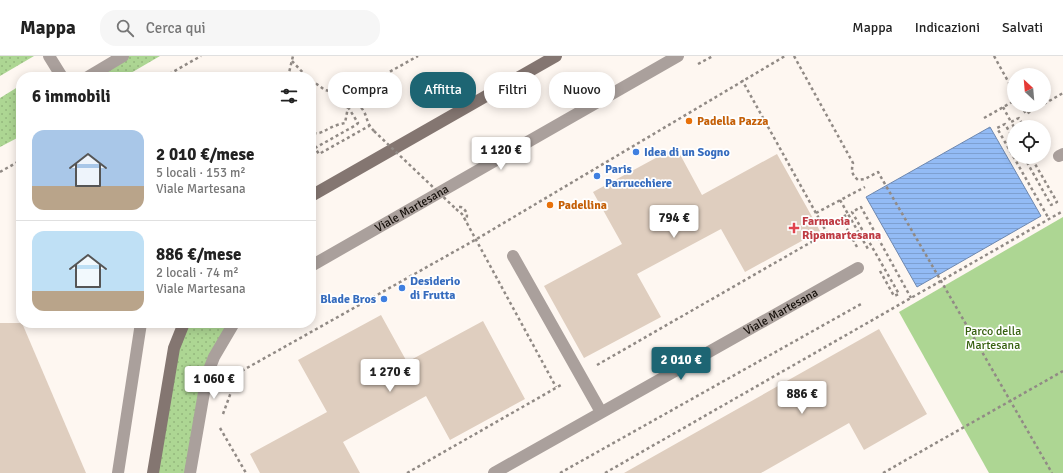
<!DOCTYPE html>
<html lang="it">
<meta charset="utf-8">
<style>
:root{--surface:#fff;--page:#f6f6f6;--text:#222;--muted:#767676;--line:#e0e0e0;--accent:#1d6573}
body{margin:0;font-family:Signika,sans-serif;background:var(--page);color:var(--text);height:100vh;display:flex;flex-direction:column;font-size:15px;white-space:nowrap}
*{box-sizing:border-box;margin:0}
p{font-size:13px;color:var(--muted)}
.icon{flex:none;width:22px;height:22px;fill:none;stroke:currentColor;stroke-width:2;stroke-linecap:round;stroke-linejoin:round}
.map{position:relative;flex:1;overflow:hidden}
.sheet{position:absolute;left:16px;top:16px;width:300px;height:256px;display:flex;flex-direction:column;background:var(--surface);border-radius:16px;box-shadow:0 2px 10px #0003}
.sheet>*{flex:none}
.banner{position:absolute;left:328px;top:16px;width:380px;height:36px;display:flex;gap:8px}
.needle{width:26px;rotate:334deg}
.fabs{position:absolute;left:1007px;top:12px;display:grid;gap:8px}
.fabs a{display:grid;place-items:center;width:44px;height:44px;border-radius:50%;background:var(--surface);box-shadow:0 2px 10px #0003;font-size:20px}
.price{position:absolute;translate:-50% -34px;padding:0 9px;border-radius:4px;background:#fff;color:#222;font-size:13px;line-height:26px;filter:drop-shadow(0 1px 2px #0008)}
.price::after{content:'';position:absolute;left:50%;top:24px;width:12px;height:9px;margin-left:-6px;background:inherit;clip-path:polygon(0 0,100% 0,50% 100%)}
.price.on{background:var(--accent);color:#fff}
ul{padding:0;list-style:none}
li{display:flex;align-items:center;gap:12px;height:100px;padding:0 16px}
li+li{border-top:1px solid var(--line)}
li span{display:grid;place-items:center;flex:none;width:112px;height:80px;border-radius:12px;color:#555}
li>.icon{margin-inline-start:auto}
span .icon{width:48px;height:48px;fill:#fffc;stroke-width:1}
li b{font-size:17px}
h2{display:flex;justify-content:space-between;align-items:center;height:48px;padding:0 16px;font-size:17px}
.chip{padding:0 14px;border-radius:16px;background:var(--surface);box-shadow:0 2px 10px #0003;font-size:14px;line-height:36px}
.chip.on{background:var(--accent);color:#fff}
header{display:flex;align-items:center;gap:24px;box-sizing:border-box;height:56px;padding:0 20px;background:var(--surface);border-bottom:1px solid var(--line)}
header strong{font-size:19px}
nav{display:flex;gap:22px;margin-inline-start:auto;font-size:14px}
.search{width:280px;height:36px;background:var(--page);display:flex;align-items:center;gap:10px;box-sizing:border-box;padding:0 14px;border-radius:16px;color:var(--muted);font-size:15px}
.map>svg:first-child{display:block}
.grass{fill:url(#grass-dots)}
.park{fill:#add693}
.water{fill:url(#water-rules);stroke:#6e88af}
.building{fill:#dfcebf}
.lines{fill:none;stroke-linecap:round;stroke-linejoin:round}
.path{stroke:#918a85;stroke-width:2.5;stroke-dasharray:3 3;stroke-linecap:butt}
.lane{stroke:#aaa09c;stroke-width:12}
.street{stroke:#aaa09c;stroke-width:12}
.secondary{stroke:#847671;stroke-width:12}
.path-bridge{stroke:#918a85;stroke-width:2.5;stroke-dasharray:3 3;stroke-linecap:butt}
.food-dot{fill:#e8710a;stroke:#fff;stroke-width:1.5}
.shop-dot{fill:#3f7fe0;stroke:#fff;stroke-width:1.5}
.health-dot{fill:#e0444e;stroke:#fff;stroke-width:1.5}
.labels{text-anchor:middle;stroke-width:3.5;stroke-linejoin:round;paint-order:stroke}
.food-label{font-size:12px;font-weight:bold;fill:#c56008;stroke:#fff;text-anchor:start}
.shop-label{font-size:12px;font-weight:bold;fill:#366cbe;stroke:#fff;text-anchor:start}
.street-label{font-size:12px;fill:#16100b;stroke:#fff}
.health-label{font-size:12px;font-weight:bold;fill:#be3a42;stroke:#fff;text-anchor:start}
.park-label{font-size:12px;fill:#376110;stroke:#fff}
</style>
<header>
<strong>Mappa</strong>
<div class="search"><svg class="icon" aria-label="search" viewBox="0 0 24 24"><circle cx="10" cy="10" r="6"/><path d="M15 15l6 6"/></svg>Cerca qui</div>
<nav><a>Mappa</a><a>Indicazioni</a><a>Salvati</a></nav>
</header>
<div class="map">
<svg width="1063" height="417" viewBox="0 0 1063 417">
<defs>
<pattern id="grass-dots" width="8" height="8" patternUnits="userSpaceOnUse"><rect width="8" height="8" fill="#add693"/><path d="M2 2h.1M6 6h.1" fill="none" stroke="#94b77d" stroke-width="1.8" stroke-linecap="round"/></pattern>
<pattern id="water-rules" width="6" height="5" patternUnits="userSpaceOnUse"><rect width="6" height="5" fill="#93bbf5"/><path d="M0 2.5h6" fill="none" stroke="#7ea0d1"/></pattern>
</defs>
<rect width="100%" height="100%" fill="#fef7f1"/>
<g class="grass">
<polygon points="0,0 34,0 0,20"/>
<polygon points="114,0 160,0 124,21 79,21"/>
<polygon points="21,29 21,80 0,91 0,42"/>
<polygon points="184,267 234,267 214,301 190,417 153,417"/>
</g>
<polygon class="park" points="1063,161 1063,417 989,417 899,256"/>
<polygon class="water" points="990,71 1041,160 917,231 866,141"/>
<g class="building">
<polygon points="676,91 702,139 777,98 820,175 745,216 721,173 637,218 661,261 584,302 544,230 622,188 593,136"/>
<polygon points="381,259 407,306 483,265 525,343 450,384 426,340 343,386 360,417 260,417 250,398 327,356 298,304"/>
<polygon points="0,267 22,267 86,417 0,417"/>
<polygon points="879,273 927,358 864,394 849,367 761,417 624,417"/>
</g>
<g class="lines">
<g class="path">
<path d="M 794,0 L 853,107 C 851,115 852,119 858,124 L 865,123 L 878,116 L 1052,417"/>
<polyline points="994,0 1014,36"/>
<polyline points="292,5 307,21"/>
<polyline points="698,8 713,0"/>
<polyline points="164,21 201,0"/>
<polyline points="288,21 293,0"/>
<path d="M 311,24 L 325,34 L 348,39 L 352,44 L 348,51 L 345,67 C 341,68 336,69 332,71 C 325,74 319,80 311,76"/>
<polyline points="348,39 418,0"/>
<path d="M 352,44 C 356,47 360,50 363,54 C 368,62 366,67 374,75"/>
<polyline points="1044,48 1063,37"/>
<polyline points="1021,49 1026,58 1042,49"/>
<polyline points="348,51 358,67 356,69 315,92 319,98 369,70"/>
<polyline points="1003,51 1011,66"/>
<polyline points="984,62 1014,45"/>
<polyline points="1014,71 1011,66 1019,62 1024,71"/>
<polyline points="1014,84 1005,68 997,72 1049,163"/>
<polyline points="1024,101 1051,149 1057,146 1031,101"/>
<polyline points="0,116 21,104"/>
<polyline points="840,144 848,158"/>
<path d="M 459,151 L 461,151 C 467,155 468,158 466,165"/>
<polyline points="456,153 462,158 556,331"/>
<polyline points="816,157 865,131"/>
<polyline points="857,191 841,162 848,158 868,193"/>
<polyline points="880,215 894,240 899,238 852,156 861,151 911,242"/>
<polyline points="597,309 827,177 742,24"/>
<polyline points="223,358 238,317 475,184 785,0"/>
<polyline points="220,372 246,417"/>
<polyline points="407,417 561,329"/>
<polyline points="560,417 861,248"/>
<polyline points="605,417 1063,155"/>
<polyline points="883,417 1063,315"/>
</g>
<g class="lane">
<polyline points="49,0 62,21"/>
<polyline points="88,21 123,0"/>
<polyline points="513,200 601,356"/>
<polyline points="118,417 141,267"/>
</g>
<g class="street">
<polyline points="1059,100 1063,98"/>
<path id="s1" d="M 311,210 L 678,0"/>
<polyline points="190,417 207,319 214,301 234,267"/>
<path id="s2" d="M 494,417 L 858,212"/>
</g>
<g class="secondary">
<polyline points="311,140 556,0"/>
<polyline points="153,417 174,292 184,267"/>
</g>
<polyline class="path-bridge" points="374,75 456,153"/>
</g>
<g class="food-dot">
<circle cx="689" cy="65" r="4"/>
<circle cx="550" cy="149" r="4"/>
</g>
<g class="shop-dot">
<circle cx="636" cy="96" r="4"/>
<circle cx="597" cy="120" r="4"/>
<circle cx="402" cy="232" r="4"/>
<circle cx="384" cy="243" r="4"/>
</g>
<path class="health-dot" d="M792 166h4v4h4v4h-4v4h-4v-4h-4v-4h4z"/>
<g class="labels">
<g class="food-label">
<text x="697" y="69">Padella Pazza</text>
<text x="558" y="153">Padellina</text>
</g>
<g class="shop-label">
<text x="644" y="100">Idea di un Sogno</text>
<text x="605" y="117">Paris<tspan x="605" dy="14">Parrucchiere</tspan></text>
<text x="410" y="229">Desiderio<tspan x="410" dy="14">di Frutta</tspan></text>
<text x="376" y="247" text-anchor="end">Blade Bros</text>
</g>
<g class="street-label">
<text dy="4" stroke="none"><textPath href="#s1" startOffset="116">Viale Martesana</textPath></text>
<text dy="4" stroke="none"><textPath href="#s2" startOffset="329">Viale Martesana</textPath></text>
</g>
<g class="health-label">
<text x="802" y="169">Farmacia<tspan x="802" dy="14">Ripamartesana</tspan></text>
</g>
<g class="park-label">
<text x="993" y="279">Parco della<tspan x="993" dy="14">Martesana</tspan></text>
</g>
</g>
</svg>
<div class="fabs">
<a><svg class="needle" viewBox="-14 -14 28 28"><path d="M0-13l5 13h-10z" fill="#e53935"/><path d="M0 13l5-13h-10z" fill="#767676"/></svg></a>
<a><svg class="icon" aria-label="locate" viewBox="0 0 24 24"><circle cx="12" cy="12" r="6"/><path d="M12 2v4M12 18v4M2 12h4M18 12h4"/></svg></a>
</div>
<b class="price" style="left:501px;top:115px">1 120 €</b>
<b class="price" style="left:674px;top:183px">794 €</b>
<b class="price on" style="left:681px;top:325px">2 010 €</b>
<b class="price" style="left:390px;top:337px">1 270 €</b>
<b class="price" style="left:214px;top:344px">1 060 €</b>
<b class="price" style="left:802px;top:359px">886 €</b>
<div class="banner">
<a class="chip">Compra</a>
<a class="chip on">Affitta</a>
<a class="chip">Filtri</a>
<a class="chip">Nuovo</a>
</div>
<section class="sheet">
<h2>6 immobili<svg class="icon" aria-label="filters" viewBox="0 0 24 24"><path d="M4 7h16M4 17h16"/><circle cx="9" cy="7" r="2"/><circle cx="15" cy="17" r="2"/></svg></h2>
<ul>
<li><span style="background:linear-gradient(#a9c7e8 70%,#b9a48a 0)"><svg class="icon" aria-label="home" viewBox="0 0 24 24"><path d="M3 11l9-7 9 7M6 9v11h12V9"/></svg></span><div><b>2 010 €/mese</b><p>5 locali · 153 m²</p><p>Viale Martesana</p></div></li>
<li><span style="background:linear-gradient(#bfe0f5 75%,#b9a48a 0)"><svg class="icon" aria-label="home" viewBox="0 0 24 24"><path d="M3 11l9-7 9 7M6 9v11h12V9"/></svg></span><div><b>886 €/mese</b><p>2 locali · 74 m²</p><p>Viale Martesana</p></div></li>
</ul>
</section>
</div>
